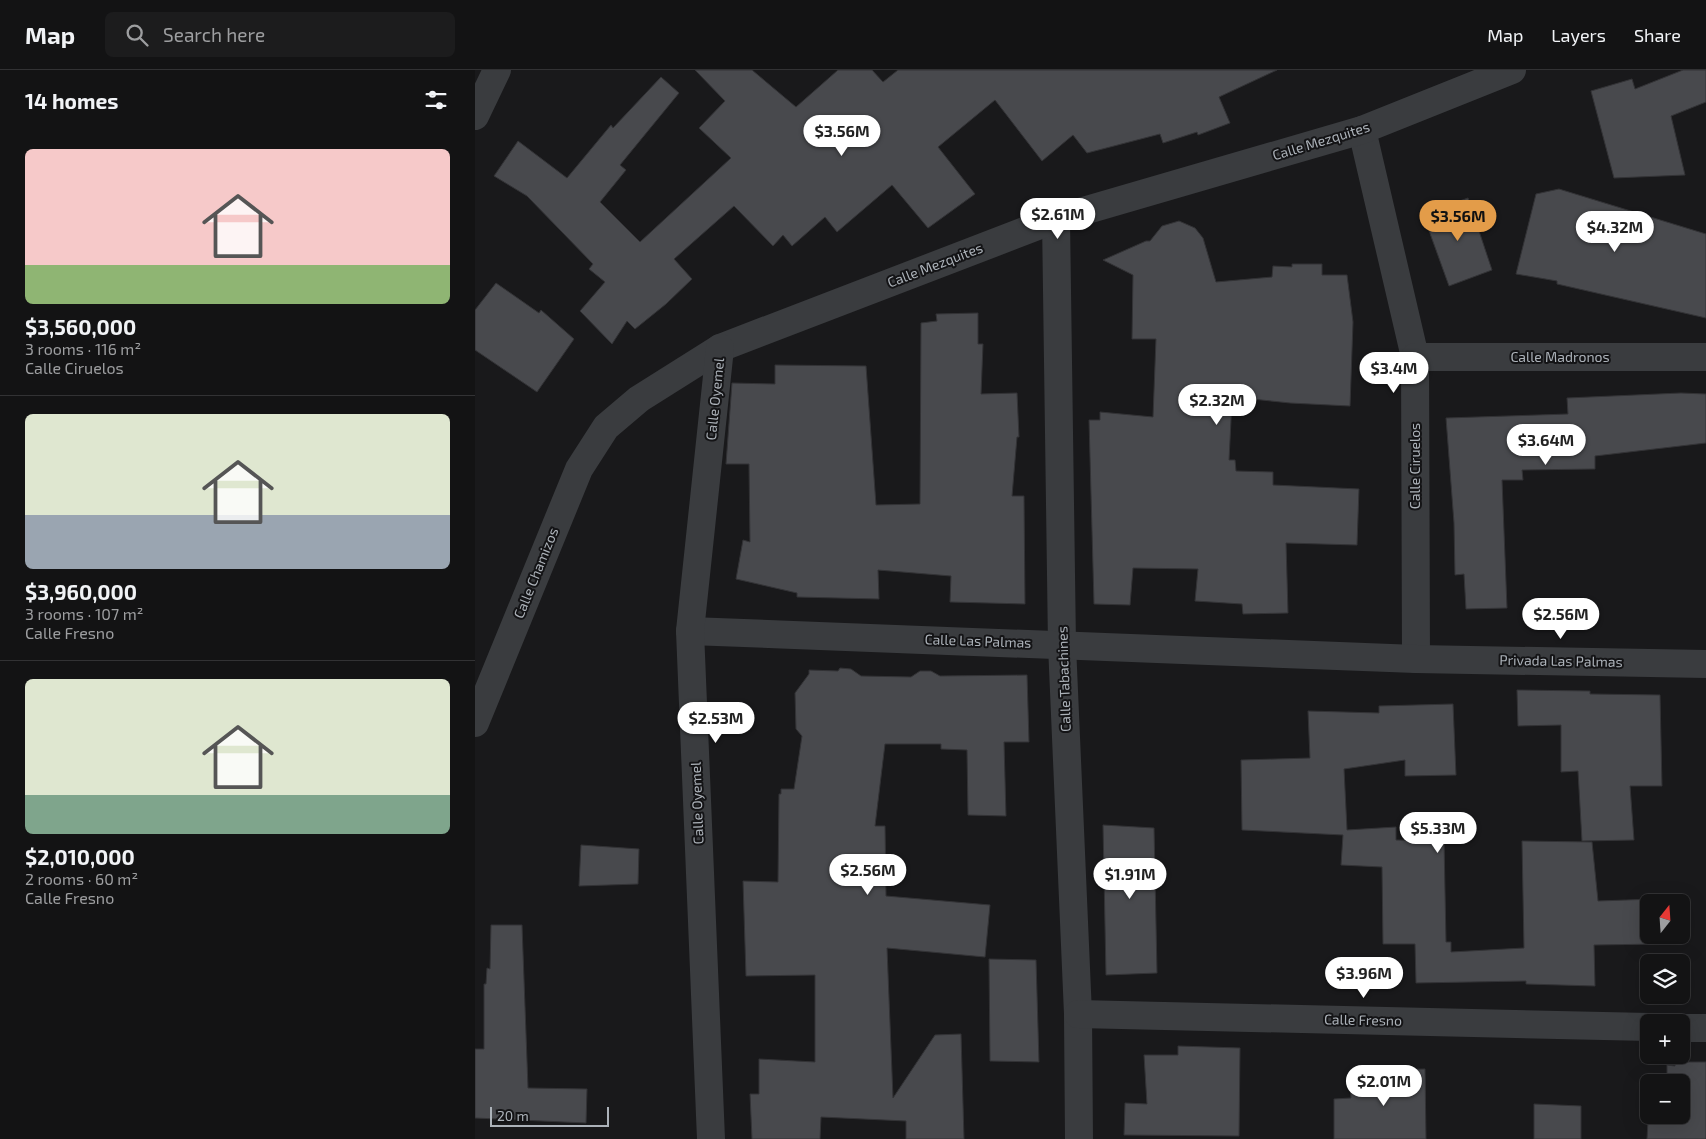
<!DOCTYPE html>
<meta charset="utf-8">
<style>
:root{--surface:#131314;--page:#1c1c1d;--text:#f1f3f6;--muted:#9d9ea0;--line:#323234;--accent:#e39c49}
body{margin:0;font-family:"Exo 2",sans-serif;background:var(--page);color:var(--text);height:100vh;display:flex;flex-direction:column;font-size:19px;white-space:nowrap}
*{box-sizing:border-box;margin:0}
p{font-size:16px;color:var(--muted)}
.icon{flex:none;width:28px;height:28px;fill:none;stroke:currentColor;stroke-width:2;stroke-linecap:round;stroke-linejoin:round}
.map{position:relative;flex:1;overflow:hidden}
.drawer{display:flex;flex-direction:column;background:var(--surface);width:475px}
.drawer>*{flex:none}
.needle{width:32px;rotate:17deg}
.buttons{position:absolute;left:1165px;top:824px;display:grid;gap:10px}
.buttons a{display:grid;place-items:center;width:50px;height:50px;border-radius:8px;background:var(--surface);box-shadow:0 5px 20px #0002,0 0 0 1px var(--line);font-size:25px}
.scale{position:absolute;left:15px;bottom:12px;width:119px;box-sizing:border-box;padding-left:5px;border:2px solid #acb2b9;border-top:0;font-size:14px;line-height:18px;white-space:nowrap;color:#acb2b9;-webkit-text-stroke:4px #141416;paint-order:stroke}
.price{position:absolute;translate:-50% -42px;padding:0 11px;border-radius:18px;background:#fff;color:#222;font-size:16px;line-height:32px;filter:drop-shadow(0 1px 2px #0008)}
.price::after{content:'';position:absolute;left:50%;top:30px;width:15px;height:11px;margin-left:-8px;background:inherit;clip-path:polygon(0 0,100% 0,50% 100%)}
.price.selected{background:var(--accent);color:#111}
ul{padding:0;list-style:none}
li{display:grid;align-content:center;gap:10px;height:265px;padding:0 25px}
li+li{border-top:1px solid var(--line)}
li span{display:grid;place-items:center;height:155px;border-radius:8px;color:#555}
li>.icon{margin-inline-start:auto}
span .icon{width:90px;height:90px;fill:#fffc;stroke-width:1}
li b{font-size:21px}
h2{display:flex;justify-content:space-between;align-items:center;height:60px;padding:0 25px;font-size:21px}
header{display:flex;align-items:center;gap:30px;box-sizing:border-box;height:70px;padding:0 25px;background:var(--surface);border-bottom:1px solid var(--line)}
header strong{font-size:24px}
nav{display:flex;gap:28px;margin-inline-start:auto;font-size:18px}
.search{width:350px;height:45px;background:var(--page);display:flex;align-items:center;gap:12px;box-sizing:border-box;padding:0 18px;border-radius:8px;color:var(--muted);font-size:19px}
main{display:flex;flex:1;min-height:0}
.map>svg:first-child{display:block}
.building{fill:#48494d;stroke:#333336}
.lines{fill:none;stroke-linecap:round;stroke-linejoin:round}
.minor{stroke:#3a3c3f;stroke-width:28}
.labels{text-anchor:middle;stroke-width:4;stroke-linejoin:round;paint-order:stroke}
.street-label{font-size:14px;fill:#acb2b9;stroke:#141416}
</style>
<header>
<strong>Map</strong>
<div class="search"><svg class="icon" aria-label="search" viewBox="0 0 24 24"><circle cx="10" cy="10" r="6"/><path d="M15 15l6 6"/></svg>Search here</div>
<nav><a>Map</a><a>Layers</a><a>Share</a></nav>
</header>
<main>
<section class="drawer">
<h2>14 homes<svg class="icon" aria-label="filters" viewBox="0 0 24 24"><path d="M4 7h16M4 17h16"/><circle cx="9" cy="7" r="2"/><circle cx="15" cy="17" r="2"/></svg></h2>
<ul>
<li><span style="background:linear-gradient(#f6c9c9 75%,#8fb573 0)"><svg class="icon" aria-label="home" viewBox="0 0 24 24"><path d="M3 11l9-7 9 7M6 9v11h12V9"/></svg></span><div><b>$3,560,000</b><p>3 rooms · 116 m²</p><p>Calle Ciruelos</p></div></li>
<li><span style="background:linear-gradient(#dfe7d0 65%,#9aa5b1 0)"><svg class="icon" aria-label="home" viewBox="0 0 24 24"><path d="M3 11l9-7 9 7M6 9v11h12V9"/></svg></span><div><b>$3,960,000</b><p>3 rooms · 107 m²</p><p>Calle Fresno</p></div></li>
<li><span style="background:linear-gradient(#dfe7d0 75%,#7fa58c 0)"><svg class="icon" aria-label="home" viewBox="0 0 24 24"><path d="M3 11l9-7 9 7M6 9v11h12V9"/></svg></span><div><b>$2,010,000</b><p>2 rooms · 60 m²</p><p>Calle Fresno</p></div></li>
</ul>
</section>
<div class="map">
<svg width="1231" height="1069" viewBox="0 0 1231 1069">
<rect width="100%" height="100%" fill="#19191b"/>
<g class="building">
<polygon points="220,0 277,0 321,37 363,0 397,0 408,12 423,0 802,0 744,27 755,53 723,65 722,62 688,73 685,64 612,83 598,65 567,91 520,30 463,77 500,124 453,158 417,115 362,162 350,147 317,176 308,165 298,176 259,136 199,189 217,209 191,234 160,259 152,251 137,274 105,241 130,212 114,199 118,194 52,126 19,106 43,71 92,108 136,55 138,58 186,7 204,23 145,95 151,100 125,132 165,172 256,88 224,58 250,31"/>
<polygon points="1208,0 1231,0 1231,32 1196,46 1210,105 1139,108 1116,21 1157,9 1160,19"/>
<polygon points="1084,119 1231,164 1231,248 1082,214 1082,211 1041,204 1061,124"/>
<polygon points="993,128 1017,200 974,216 948,144"/>
<polygon points="704,151 720,158 728,168 741,212 797,207 798,196 817,197 817,194 847,194 847,205 872,205 878,252 875,336 815,333 758,327 757,330 754,390 760,390 761,401 798,402 798,415 884,419 882,475 811,473 813,543 768,544 767,534 720,531 723,499 658,498 655,535 619,534 614,350 625,350 625,342 678,347 681,269 657,269 658,205 628,190 671,171 675,171 687,156"/>
<polygon points="21,213 64,243 66,240 99,269 62,322 0,280 0,240"/>
<polygon points="503,243 503,274 508,274 506,324 542,323 544,367 542,367 537,426 549,426 550,534 475,532 476,506 403,500 404,529 322,527 322,523 261,509 268,470 275,472 274,394 251,394 257,313 300,314 300,295 391,296 401,435 445,434 446,253 462,251 461,244"/>
<polygon points="1206,323 1231,324 1231,373 1120,386 1120,399 1047,400 1048,410 1027,410 1032,538 991,539 989,504 980,505 979,453 971,348 1093,344 1092,328"/>
<polygon points="365,598 376,599 386,606 436,607 445,601 456,601 465,606 552,605 554,672 529,672 531,746 493,745 492,680 466,679 466,674 410,674 400,756 410,756 411,826 515,835 510,887 412,878 418,1028 460,965 486,964 489,1069 431,1069 431,1051 346,1047 345,1069 277,1069 275,1024 284,1024 284,989 340,992 340,905 271,906 268,811 303,812 304,724 306,724 306,719 319,719 327,666 321,659 320,623 334,604 334,600 363,601"/>
<polygon points="1042,620 1115,621 1115,624 1185,625 1187,716 1155,716 1159,770 1107,771 1103,701 1086,702 1086,655 1043,656"/>
<polygon points="978,634 981,705 930,706 930,690 869,699 872,760 921,757 921,770 969,771 971,872 976,872 976,882 1049,878 1047,771 1117,772 1123,831 1180,829 1180,832 1174,832 1174,865 1182,865 1183,874 1119,875 1120,916 1051,914 1051,911 941,913 940,874 908,874 907,797 866,795 868,765 767,760 766,690 835,688 833,641 904,643 904,636"/>
<polygon points="628,755 679,758 682,903 631,905"/>
<polygon points="106,775 164,779 163,814 104,816"/>
<polygon points="16,855 47,855 53,1018 112,1019 111,1053 0,1048 0,979 9,979 9,914 11,914 12,898 15,899"/>
<polygon points="514,889 561,890 564,992 515,991"/>
<polygon points="703,976 765,978 764,1066 649,1065 650,1033 672,1034 669,985 703,985"/>
<polygon points="1200,992 1231,992 1231,1069 1172,1069 1174,1033 1174,1045 1206,1045 1206,1012 1175,1012 1176,1005 1192,1004 1192,995 1200,996"/>
<polygon points="950,999 951,1069 859,1069 859,1029 876,1028 875,1008 898,1008 898,1000"/>
<polygon points="1059,1034 1106,1036 1106,1069 1059,1069"/>
</g>
<g class="lines">
<g class="minor">
<polyline points="0,46 22,0"/>
<polyline points="887,60 940,287 941,589"/>
<polyline points="581,149 587,575 603,944 604,1069"/>
<polyline points="940,287 1231,287"/>
<polyline points="215,561 941,589 1231,594"/>
<polyline points="0,653 104,399 131,357 164,329 245,278 581,149 887,60 1037,0"/>
<polyline points="603,944 1174,957"/>
<polyline points="1206,958 1231,958"/>
<polyline points="236,1069 215,561 245,278"/>
</g>
</g>
<g class="labels">
<g class="street-label">
<text transform="translate(846 71) rotate(-17)" y="5">Calle Mezquites</text>
<text transform="translate(460 195) rotate(-21)" y="5">Calle Mezquites</text>
<text x="1085" y="292">Calle Madronos</text>
<text transform="translate(240 329) rotate(-84)" y="5">Calle Oyemel</text>
<text transform="translate(940 396) rotate(-90)" y="5">Calle Ciruelos</text>
<text transform="translate(61 503) rotate(-68)" y="5">Calle Chamizos</text>
<text transform="translate(503 571) rotate(2)" y="5">Calle Las Palmas</text>
<text transform="translate(1086 591) rotate(1)" y="5">Privada Las Palmas</text>
<text transform="translate(589 609) rotate(-92)" y="5">Calle Tabachines</text>
<text transform="translate(222 733) rotate(-92)" y="5">Calle Oyemel</text>
<text transform="translate(888 950) rotate(1)" y="5">Calle Fresno</text>
</g>
</g>
</svg>
<div class="buttons">
<a><svg class="needle" viewBox="-14 -14 28 28"><path d="M0-13l5 13h-10z" fill="#e53935"/><path d="M0 13l5-13h-10z" fill="#9d9ea0"/></svg></a>
<a><svg class="icon" aria-label="layers" viewBox="0 0 24 24"><path d="M12 4l9 5-9 5-9-5zM3 14l9 5 9-5"/></svg></a>
<a>+</a>
<a>−</a>
</div>
<div class="scale">20 m</div>
<b class="price" style="left:367px;top:87px">$3.56M</b>
<b class="price" style="left:583px;top:170px">$2.61M</b>
<b class="price selected" style="left:983px;top:172px">$3.56M</b>
<b class="price" style="left:1140px;top:183px">$4.32M</b>
<b class="price" style="left:919px;top:324px">$3.4M</b>
<b class="price" style="left:742px;top:356px">$2.32M</b>
<b class="price" style="left:1071px;top:396px">$3.64M</b>
<b class="price" style="left:1086px;top:570px">$2.56M</b>
<b class="price" style="left:241px;top:674px">$2.53M</b>
<b class="price" style="left:963px;top:784px">$5.33M</b>
<b class="price" style="left:393px;top:826px">$2.56M</b>
<b class="price" style="left:655px;top:830px">$1.91M</b>
<b class="price" style="left:889px;top:929px">$3.96M</b>
<b class="price" style="left:909px;top:1037px">$2.01M</b>
</div>
</main>
